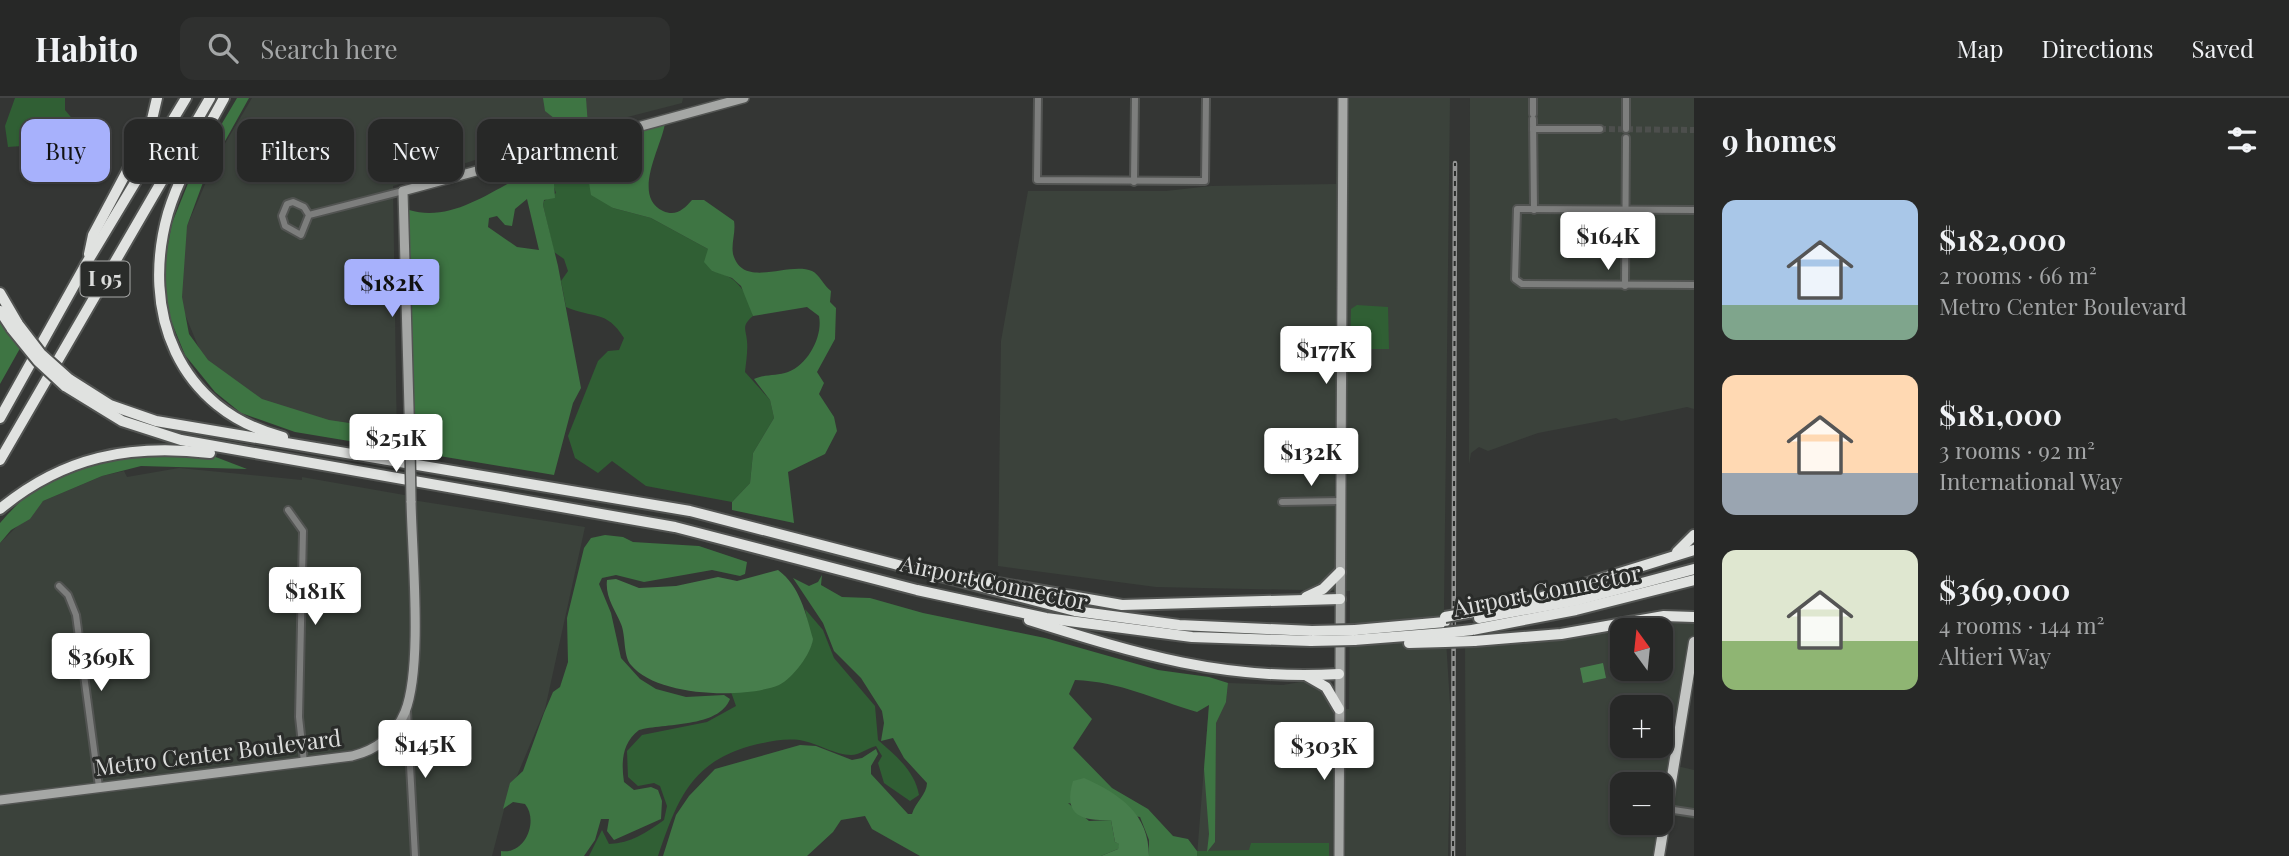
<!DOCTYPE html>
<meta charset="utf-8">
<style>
:root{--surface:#272827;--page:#2f302f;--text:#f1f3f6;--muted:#a4a6a7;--line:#434444;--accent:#a7b1fc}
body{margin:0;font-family:"Playfair Display",serif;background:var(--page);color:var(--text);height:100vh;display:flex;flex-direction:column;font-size:26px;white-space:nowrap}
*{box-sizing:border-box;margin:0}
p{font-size:23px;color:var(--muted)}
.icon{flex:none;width:38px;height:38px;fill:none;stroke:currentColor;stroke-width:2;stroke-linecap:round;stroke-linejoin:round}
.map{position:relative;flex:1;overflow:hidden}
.details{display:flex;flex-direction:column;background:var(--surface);width:595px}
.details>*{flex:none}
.top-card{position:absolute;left:21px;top:21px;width:665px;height:63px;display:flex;gap:14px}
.needle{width:46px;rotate:345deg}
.fabs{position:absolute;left:1610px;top:520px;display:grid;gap:14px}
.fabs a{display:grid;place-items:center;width:63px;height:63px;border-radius:14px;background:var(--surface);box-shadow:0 2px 5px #0004,0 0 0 2px var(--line);font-size:35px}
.price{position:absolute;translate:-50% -60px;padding:0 16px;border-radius:7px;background:#fff;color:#222;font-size:23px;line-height:46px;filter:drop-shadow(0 2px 4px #0008)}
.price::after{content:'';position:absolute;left:50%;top:42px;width:21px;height:16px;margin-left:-10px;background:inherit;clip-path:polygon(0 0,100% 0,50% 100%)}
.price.active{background:var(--accent);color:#111}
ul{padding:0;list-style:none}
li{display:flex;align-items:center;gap:21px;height:175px;padding:0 28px}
li span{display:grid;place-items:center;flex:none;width:196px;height:140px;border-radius:14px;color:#555}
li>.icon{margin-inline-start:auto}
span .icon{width:84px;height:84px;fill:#fffc;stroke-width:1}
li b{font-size:30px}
h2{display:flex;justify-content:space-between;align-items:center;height:84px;padding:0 28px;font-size:30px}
.tag{padding:0 24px;border-radius:14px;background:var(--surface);box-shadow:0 2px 5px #0004,0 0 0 2px var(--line);font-size:24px;line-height:63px}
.tag.active{background:var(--accent);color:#111}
header{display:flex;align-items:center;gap:42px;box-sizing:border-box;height:98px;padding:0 35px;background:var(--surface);border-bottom:2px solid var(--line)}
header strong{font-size:33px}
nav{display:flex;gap:38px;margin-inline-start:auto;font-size:24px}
.search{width:490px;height:63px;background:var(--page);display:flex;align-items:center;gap:18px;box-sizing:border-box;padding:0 24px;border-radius:14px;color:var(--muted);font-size:26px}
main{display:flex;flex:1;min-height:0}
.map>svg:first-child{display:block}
.built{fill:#3b423b;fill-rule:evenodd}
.green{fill:#305f34}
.forest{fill:#3e7543;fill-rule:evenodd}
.water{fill:#477e4c}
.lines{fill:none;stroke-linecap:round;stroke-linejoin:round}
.street-tunnel{stroke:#4d4f4d;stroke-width:6;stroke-dasharray:6 3;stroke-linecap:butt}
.street-casing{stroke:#525452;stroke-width:10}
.secondary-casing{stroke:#525452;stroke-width:12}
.primary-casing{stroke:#525452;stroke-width:13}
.highway-casing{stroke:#525452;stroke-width:14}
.street{stroke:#7d7e7d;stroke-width:6}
.secondary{stroke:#a5a7a5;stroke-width:9}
.primary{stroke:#c4c6c4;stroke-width:10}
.highway{stroke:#e0e2e0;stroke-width:10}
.rail-casing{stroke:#939493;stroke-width:4.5}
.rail{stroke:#2a2c2a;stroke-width:2;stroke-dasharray:5;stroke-linecap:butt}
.secondary-bridge-casing{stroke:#525452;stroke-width:12;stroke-linecap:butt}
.highway-bridge-casing{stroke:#525452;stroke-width:14;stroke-linecap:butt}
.secondary-bridge{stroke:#a5a7a5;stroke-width:9}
.highway-bridge{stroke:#e0e2e0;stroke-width:10}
.labels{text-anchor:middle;stroke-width:6;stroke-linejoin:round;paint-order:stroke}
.shield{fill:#2a2c2a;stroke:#a6a7a6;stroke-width:2}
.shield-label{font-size:21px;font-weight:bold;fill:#dbdcdb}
.street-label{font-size:23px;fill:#dbdcdb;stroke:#2a2c2a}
</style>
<header>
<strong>Habito</strong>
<div class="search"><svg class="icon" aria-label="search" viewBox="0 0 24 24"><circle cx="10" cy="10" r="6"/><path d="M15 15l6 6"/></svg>Search here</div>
<nav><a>Map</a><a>Directions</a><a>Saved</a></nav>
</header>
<main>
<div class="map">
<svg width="1694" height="758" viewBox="0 0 1694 758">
<rect width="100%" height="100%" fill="#343634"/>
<g class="built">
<polygon points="252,0 683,0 682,5 538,42 393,88 397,346 313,335 206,267 179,202 183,137 217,59"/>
<polygon points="1337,0 1450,0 1444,510 1451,622 1448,758 1197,758 1209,606 1226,604 1228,585 1283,587 1306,583 1318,586 1337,611 1349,611 1350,493 1156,489 998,468 1001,243 1028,93 1166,93 1211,88 1336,86"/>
<polygon points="1470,0 1694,0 1694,311 1687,309 1621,323 1616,320 1538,335 1488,353 1479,349 1471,355 1469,366"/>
<polygon points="179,370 302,382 302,379 410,398 412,402 585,429 545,611 506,704 492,758 0,758 0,445 43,403 102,378 124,373 127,379"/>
<path d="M 1665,519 L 1694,522 L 1694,553 L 1677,668 L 1694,672 L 1694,721 L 1667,716 L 1659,758 L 1466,758 L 1465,546 ZM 1622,532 L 1661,532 L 1661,570 L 1622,570 ZM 1622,609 L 1661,609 L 1661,648 L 1622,648 ZM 1622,686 L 1661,686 L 1661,724 L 1622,724 Z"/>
</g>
<g class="green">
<path d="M 15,0 L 65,0 L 65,12 L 80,30 C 79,36 78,42 72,45 C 61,49 23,47 8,49 L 5,28 Z"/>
<path d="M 581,64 L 586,66 L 589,85 L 613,110 L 651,120 L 708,151 L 712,173 C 738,178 747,194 753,218 C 741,228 746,231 747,243 C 748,253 746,264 745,274 L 770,302 L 774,320 L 753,355 L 750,385 L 732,404 L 646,388 L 612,363 L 598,375 L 575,360 L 568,338 L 598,263 L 608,253 L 619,252 L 624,240 C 606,211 593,221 566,209 L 561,183 L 568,173 L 564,161 L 554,154 L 543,107 L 544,103 L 556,95 L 553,86 Z"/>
<polygon points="1357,207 1388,209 1389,251 1350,251 1351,211"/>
<path d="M 805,511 L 823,532 L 834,560 L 875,608 L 878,642 C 895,657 915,673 919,697 L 910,703 L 884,685 L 878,665 L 882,658 L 876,648 C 868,650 859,657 851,657 C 835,657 819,646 804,643 C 788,639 766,644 750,648 C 690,665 677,703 658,758 L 589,758 L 602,732 L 609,746 C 631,745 646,735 664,722 L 667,708 L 660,688 L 654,685 L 638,688 L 628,679 L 627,653 L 642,637 L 707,624 L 736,608 L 731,594 L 763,591 L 812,546 Z"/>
<polygon points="1251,745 1329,745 1329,758 1197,758 1197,753 1249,752"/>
</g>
<g class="forest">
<path d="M 237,0 L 249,0 L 205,79 L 187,128 L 182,199 L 189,236 L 208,262 L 262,301 L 329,322 L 410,334 L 409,112 C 452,125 492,92 530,74 L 537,75 L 582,56 L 593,46 L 665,25 C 662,48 631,98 663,113 C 676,119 684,111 692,102 L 704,102 L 734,123 C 736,134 731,145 733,156 C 743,192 788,163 812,173 C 819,176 824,188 831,193 L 830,204 L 836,210 L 835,241 L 817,274 L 824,285 L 819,296 L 834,319 L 837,333 L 825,356 L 788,374 L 794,425 L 732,412 L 732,404 L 750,385 L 753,355 L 774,320 L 770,302 L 754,281 C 765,276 777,278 788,274 C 809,266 823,237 819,218 L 807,209 L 753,218 L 741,188 L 732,180 L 712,173 L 704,164 L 708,151 L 651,120 L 613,110 L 591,97 L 586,66 L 581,64 L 554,86 L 555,100 L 544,102 L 543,107 L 558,168 L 581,290 L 573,305 L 554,377 L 295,334 L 241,315 L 215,294 L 185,257 L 165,208 L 161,168 L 166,157 L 172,125 L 191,78 ZM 527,101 L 539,152 L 517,149 L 488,129 L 489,120 L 497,118 L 505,127 L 512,128 L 515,111 Z"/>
<polygon points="543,0 586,0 588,28 559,24 545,13"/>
<polygon points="0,220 15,244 20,241 23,245 0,286"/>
<path d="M 128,355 L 213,358 L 247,371 L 141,368 L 102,378 L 43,403 L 30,421 L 11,432 L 0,445 L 0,425 C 42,376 69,374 128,355 Z"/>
<path d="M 605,437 L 623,439 L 633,444 L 699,448 L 747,464 L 745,476 L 740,478 L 712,472 L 644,484 L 616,477 L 602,480 L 599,486 L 611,515 L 621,560 L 640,581 L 656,591 L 686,599 L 724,597 L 730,601 C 719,630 664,625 639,632 C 622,645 621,664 624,684 L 634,692 L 651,689 L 658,692 L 662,703 L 661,721 L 614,742 L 607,733 L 609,721 L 601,721 L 595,742 L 584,758 L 501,758 L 501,753 C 525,757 539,723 525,706 L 513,704 L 503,711 L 510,685 L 523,673 L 544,615 L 553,594 L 560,589 L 568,564 L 567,520 L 584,450 L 591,440 Z"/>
<path d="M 822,477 L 821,487 L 842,499 L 870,500 L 923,515 L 1045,540 L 1158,572 L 1209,579 L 1228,585 L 1226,604 L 1216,625 L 1215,744 L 1207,754 L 1209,736 L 1204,671 L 1209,607 L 1197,614 C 1153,601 1122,584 1075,582 L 1069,596 L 1092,621 L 1073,650 L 1112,690 L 1148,711 L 1173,738 L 1188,741 L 1197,753 L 1197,758 L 1149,758 L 1149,742 L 1140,719 L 1068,705 L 1089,723 L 1111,722 L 1115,744 L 1120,746 L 1118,751 L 1101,758 L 920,758 L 872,731 L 865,718 L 841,722 L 833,734 L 807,758 L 663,758 L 676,717 L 689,698 L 715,671 L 800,647 L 816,648 L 852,662 L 862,660 L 876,651 L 878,656 L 871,668 L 871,676 L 908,716 L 912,716 C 915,705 927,696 927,685 L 904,660 L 893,640 L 881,643 L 884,625 L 882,613 L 861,580 L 834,553 L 823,525 L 793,480 L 809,488 L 818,484 Z"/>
</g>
<g class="water">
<path d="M 778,472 C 800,488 806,516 813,541 C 811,556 793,580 779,587 C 744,601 657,599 631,567 C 623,558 626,538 621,526 C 615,511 605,499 607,482 L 616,481 L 639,490 L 676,488 L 718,479 L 737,483 Z"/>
<polygon points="1603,565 1606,580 1583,585 1580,570"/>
<path d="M 1084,680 C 1120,696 1149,716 1149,758 L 1101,758 L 1118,751 L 1119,746 L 1115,744 L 1111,722 C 1080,723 1063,717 1073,683 Z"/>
</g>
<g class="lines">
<polyline class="street-tunnel" points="1600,31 1694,32"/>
<g class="street-casing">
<g id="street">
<polyline points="1038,0 1037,82 1205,83 1206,0"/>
<polyline points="1533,0 1533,16"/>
<polyline points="1533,21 1534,112"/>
<polyline points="1533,31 1600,31"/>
<polyline points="1626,31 1626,0"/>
<polyline points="1134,84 1135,0"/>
<polyline points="1694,112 1517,111 1515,181 1522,186 1694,187"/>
<polyline points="309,117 301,137 285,128 282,118 287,106 293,104 304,109 309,117 403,93"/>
<polyline points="1625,188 1626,40"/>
<polyline points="1282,404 1341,403"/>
<polyline points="288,412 303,433 299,619 304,664"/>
<polyline points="59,488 68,497 76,517 99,689"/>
<polyline points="407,613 415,758"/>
<polyline points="1667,711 1694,715"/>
</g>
</g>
<g class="secondary-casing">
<g id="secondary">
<polyline points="410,348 403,93 744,0"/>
<path d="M 0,702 L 352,658 C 376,652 395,638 405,614 C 423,569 412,456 411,403"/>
<polyline points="1339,758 1343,0"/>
</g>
</g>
<g class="primary-casing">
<polyline id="primary" points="1659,758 1694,544"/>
</g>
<g class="highway-casing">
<g id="highway">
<path d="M 224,0 C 204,37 180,75 168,115 C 140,214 178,312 283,339"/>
<polyline points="89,156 93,137 150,30 157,0"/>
<polyline points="0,195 18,226"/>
<polyline points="0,213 12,231"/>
<polyline points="69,281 110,307 156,323 690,413 1075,513 1179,527 1312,533"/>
<polyline points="65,288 122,323 181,342 675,429 917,492 1046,520 1192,539 1311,543"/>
<polyline points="0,320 86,166 186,0"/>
<polyline points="0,362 210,0"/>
<path d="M 0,411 C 64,358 130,346 210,355"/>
<polyline points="1677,454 1694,437"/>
<polyline points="964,479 1122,507 1340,501"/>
<polyline points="1306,499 1323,491 1340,474"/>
<polyline points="1473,514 1539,500 1694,452"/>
<polyline points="1479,520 1578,502 1694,471"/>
<path d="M 1029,522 C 1137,556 1225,583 1339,576"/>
<polyline points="1355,532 1445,524"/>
<polyline points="1472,532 1576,512 1694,482"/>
<polyline points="1354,542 1445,535"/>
<polyline points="1474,543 1561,536 1664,518 1694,519"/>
<polyline points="1409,545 1445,544"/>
<polyline points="1307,578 1326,589 1339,611"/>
</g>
</g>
<use href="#street" class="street"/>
<use href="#secondary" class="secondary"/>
<use href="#primary" class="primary"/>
<use href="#highway" class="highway"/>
<g class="rail-casing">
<polyline id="rail" points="1453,758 1455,65"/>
</g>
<use href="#rail" class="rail"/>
<g class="secondary-bridge-casing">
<polyline id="secondary-bridge" points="410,348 411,403"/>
</g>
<g class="highway-bridge-casing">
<g id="highway-bridge">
<polyline points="18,226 41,256 69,281"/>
<polyline points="12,231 38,263 65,288"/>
<polyline points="1445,519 1473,514"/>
<polyline points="1312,533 1355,532"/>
<polyline points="1445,535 1472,532"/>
<polyline points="1311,543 1354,542"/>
<polyline points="1445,544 1474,543"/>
</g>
</g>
<use href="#secondary-bridge" class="secondary-bridge"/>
<use href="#highway-bridge" class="highway-bridge"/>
</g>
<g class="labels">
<rect class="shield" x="80.5" y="163.5" width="49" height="35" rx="5"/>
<g class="shield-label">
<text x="105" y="188">I 95</text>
</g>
<g class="street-label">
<text transform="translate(994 485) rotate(12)" y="8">Airport Connector</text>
<text transform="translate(1547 493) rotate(-11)" y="8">Airport Connector</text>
<text transform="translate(218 655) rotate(-7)" y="8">Metro Center Boulevard</text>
</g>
</g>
</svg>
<div class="fabs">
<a><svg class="needle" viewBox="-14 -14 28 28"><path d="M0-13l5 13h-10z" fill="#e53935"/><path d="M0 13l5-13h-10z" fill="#a4a6a7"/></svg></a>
<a>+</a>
<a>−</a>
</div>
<b class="price" style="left:1608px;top:174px">$164K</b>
<b class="price active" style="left:392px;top:221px">$182K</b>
<b class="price" style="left:1326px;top:288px">$177K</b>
<b class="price" style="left:396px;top:376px">$251K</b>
<b class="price" style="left:1311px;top:390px">$132K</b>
<b class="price" style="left:315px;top:529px">$181K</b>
<b class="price" style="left:101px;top:595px">$369K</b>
<b class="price" style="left:425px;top:682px">$145K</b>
<b class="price" style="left:1324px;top:684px">$303K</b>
<div class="top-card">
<a class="tag active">Buy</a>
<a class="tag">Rent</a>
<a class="tag">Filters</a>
<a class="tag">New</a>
<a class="tag">Apartment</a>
</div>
</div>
<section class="details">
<h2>9 homes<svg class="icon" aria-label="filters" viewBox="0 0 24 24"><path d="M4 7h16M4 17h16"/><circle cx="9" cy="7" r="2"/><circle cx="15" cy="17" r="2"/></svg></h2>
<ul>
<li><span style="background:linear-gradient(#a9c7e8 75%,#7fa58c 0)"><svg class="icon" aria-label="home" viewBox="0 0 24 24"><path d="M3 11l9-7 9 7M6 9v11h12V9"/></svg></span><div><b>$182,000</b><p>2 rooms · 66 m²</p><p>Metro Center Boulevard</p></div></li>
<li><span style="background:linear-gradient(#ffd9b3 70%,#9aa5b1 0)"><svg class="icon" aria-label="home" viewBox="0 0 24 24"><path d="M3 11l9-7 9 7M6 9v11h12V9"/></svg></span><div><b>$181,000</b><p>3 rooms · 92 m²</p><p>International Way</p></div></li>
<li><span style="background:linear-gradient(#dfe7d0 65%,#8fb573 0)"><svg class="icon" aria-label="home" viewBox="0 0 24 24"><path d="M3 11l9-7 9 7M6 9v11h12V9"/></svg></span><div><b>$369,000</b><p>4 rooms · 144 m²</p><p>Altieri Way</p></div></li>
</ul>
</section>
</main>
